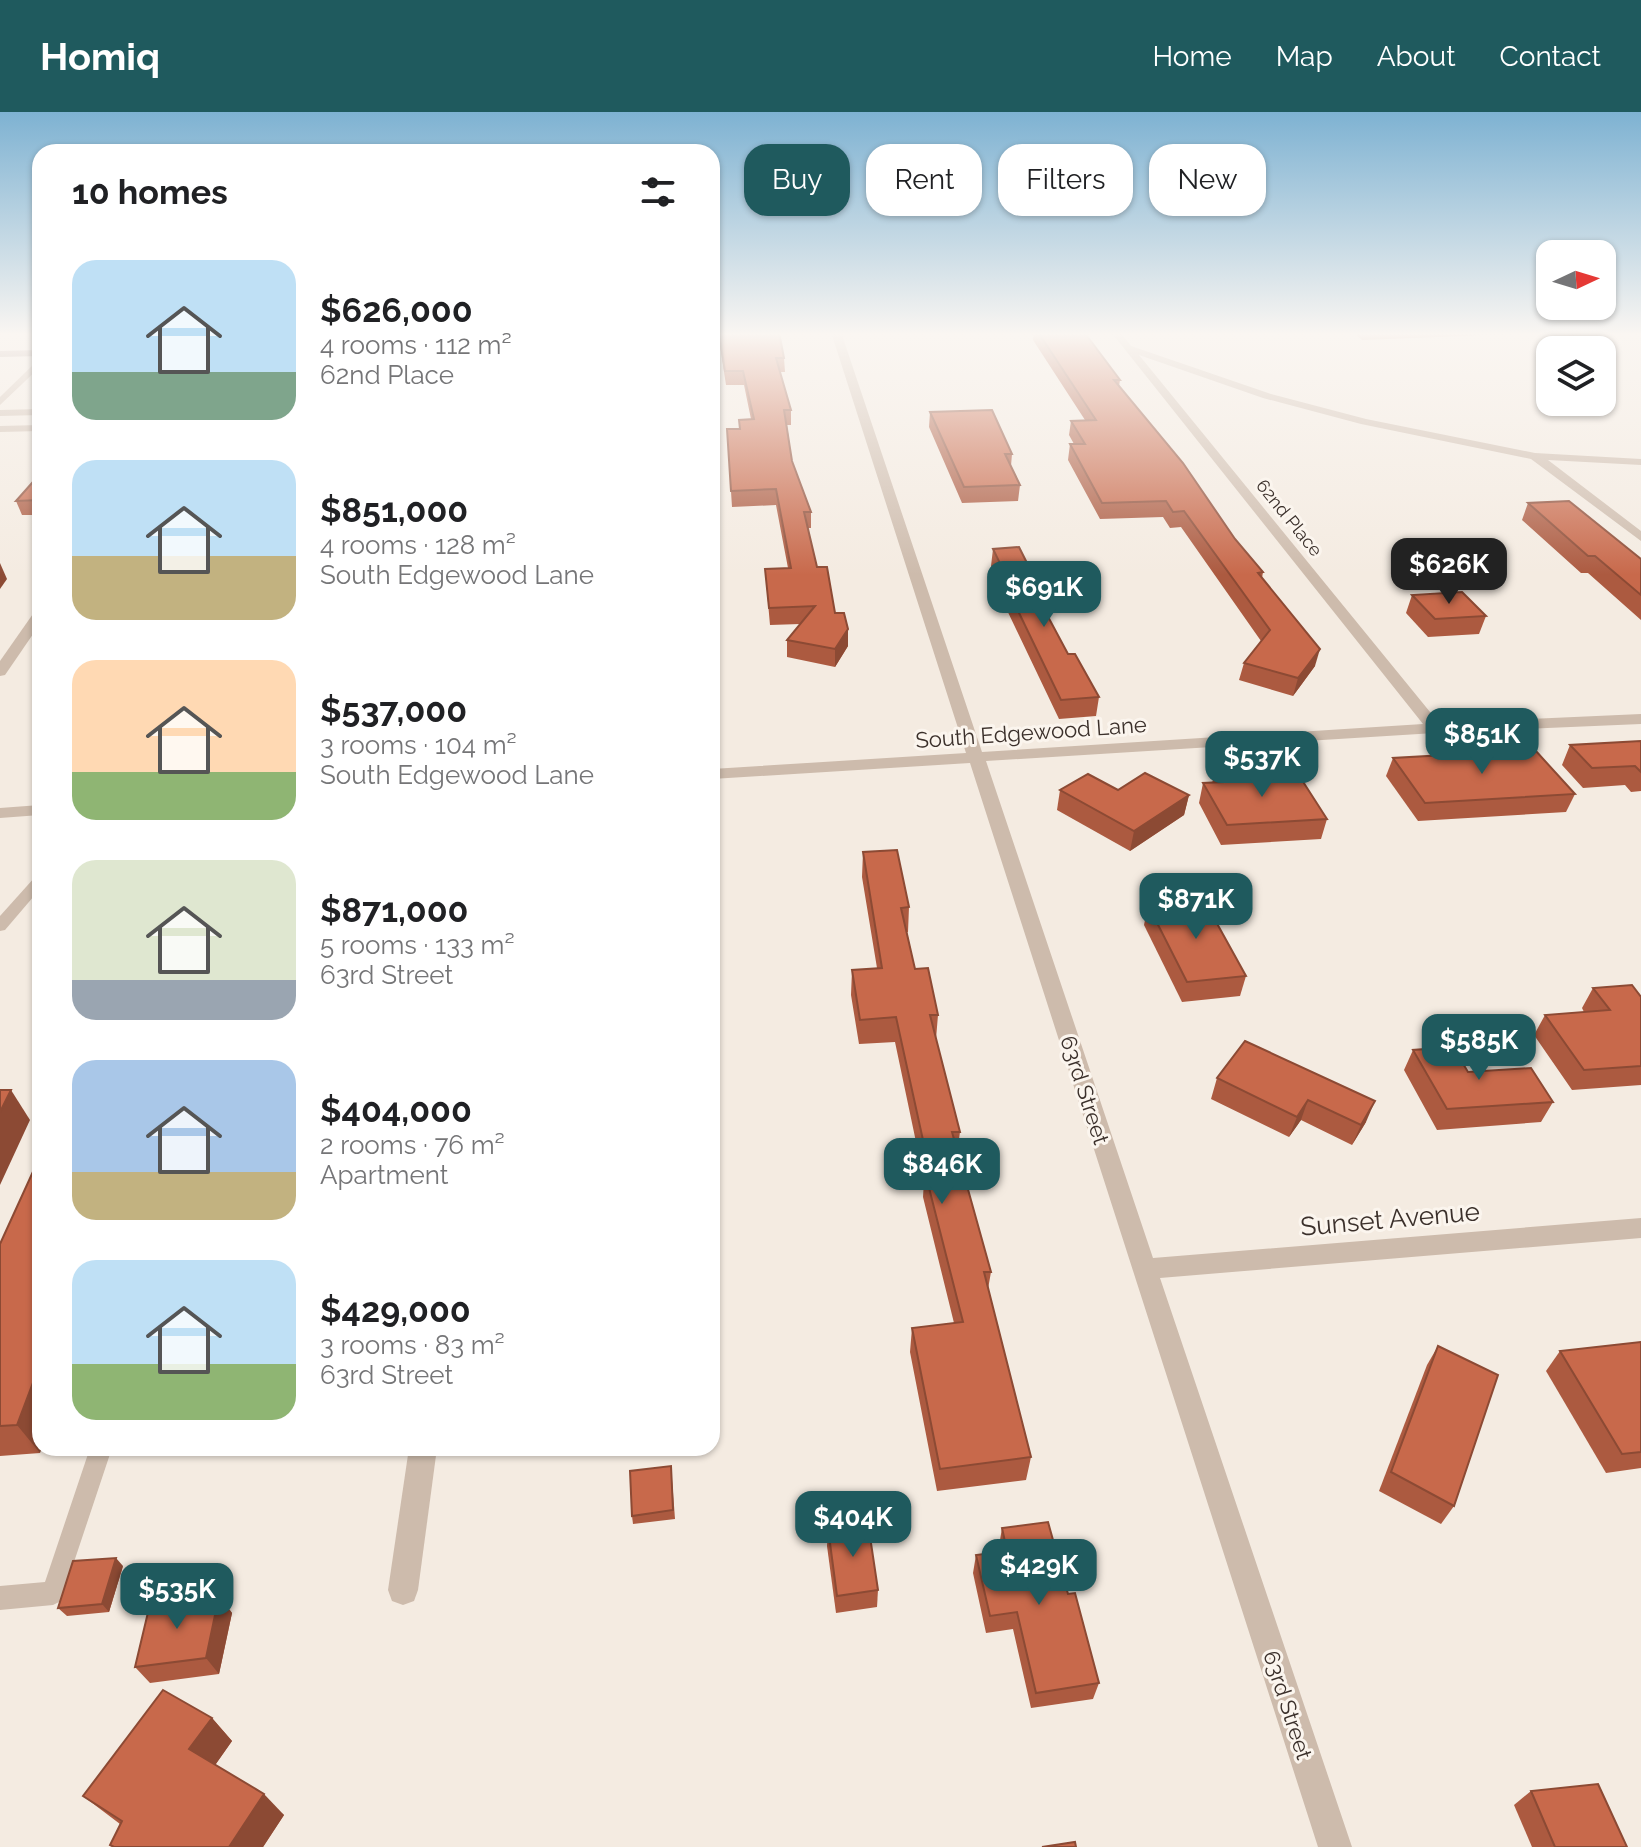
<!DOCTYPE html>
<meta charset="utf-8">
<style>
:root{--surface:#fff;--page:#f6f6f6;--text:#202124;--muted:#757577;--accent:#1f5a5e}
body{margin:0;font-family:Raleway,sans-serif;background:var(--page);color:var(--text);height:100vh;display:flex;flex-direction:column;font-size:30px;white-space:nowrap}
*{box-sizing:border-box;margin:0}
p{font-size:26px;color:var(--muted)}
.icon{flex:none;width:44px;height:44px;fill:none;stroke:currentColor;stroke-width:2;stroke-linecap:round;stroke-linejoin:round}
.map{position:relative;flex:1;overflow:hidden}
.sheet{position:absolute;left:32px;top:32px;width:688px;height:1312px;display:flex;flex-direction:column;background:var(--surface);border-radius:24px;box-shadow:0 2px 6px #0004}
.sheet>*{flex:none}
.guide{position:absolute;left:744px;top:32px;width:760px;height:72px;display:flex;gap:16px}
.needle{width:52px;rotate:86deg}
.fabs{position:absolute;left:1536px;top:128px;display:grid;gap:16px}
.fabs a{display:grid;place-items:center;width:80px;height:80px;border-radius:16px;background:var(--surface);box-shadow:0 2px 6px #0004;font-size:40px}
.price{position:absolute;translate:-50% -68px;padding:0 18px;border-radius:16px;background:var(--accent);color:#fff;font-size:26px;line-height:52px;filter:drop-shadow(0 2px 4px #0008)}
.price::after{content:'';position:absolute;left:50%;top:48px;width:24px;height:18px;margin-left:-12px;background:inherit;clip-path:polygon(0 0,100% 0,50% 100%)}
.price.current{background:#222;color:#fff}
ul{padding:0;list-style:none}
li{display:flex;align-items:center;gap:24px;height:200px;padding:0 40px}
li span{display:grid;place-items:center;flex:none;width:224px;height:160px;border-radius:24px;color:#555}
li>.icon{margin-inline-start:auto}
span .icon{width:96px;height:96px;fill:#fffc;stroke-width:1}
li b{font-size:34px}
h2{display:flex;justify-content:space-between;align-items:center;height:96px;padding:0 40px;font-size:34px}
.tag{padding:0 28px;border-radius:24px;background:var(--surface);box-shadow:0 2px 6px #0004;font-size:28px;line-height:72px}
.tag.current{background:var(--accent);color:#fff}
header{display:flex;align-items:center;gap:48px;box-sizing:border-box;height:112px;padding:0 40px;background:var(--accent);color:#fff}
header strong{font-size:38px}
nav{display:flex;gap:44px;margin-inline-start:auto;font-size:28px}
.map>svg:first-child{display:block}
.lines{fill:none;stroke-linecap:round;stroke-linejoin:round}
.lane{fill:#cdbbac;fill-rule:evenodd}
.street{fill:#cdbbac;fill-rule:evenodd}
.secondary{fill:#a18a7d;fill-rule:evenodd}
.wall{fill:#ac5a40}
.shaded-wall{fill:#8c4a34}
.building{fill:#c8694b;stroke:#8c4a34;stroke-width:2}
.labels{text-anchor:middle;stroke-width:6;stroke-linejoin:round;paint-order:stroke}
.far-street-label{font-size:18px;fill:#3b302b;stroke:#fbf5ee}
.street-label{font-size:22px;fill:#3b302b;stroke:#fbf5ee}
.near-street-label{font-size:26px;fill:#3b302b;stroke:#fbf5ee}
</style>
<header>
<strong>Homiq</strong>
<nav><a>Home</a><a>Map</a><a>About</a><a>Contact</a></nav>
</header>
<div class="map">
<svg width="1641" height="1735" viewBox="0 0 1641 1735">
<rect width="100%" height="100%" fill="#f4ebe1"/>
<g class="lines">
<g class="lane">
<polygon points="37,249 40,249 40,255 0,293 0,285"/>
<polygon points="40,297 40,303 0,304 0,298"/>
<polygon points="40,313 40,319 0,320 0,314"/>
<polygon points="40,763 40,777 5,818 0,819 0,804 35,765"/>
<polygon points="90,1336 112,1336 61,1489 53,1493 0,1498 0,1474 45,1470"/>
</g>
<g class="street">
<polygon points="831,220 841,220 982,640 1423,612 1111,220 1120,220 1131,234 1271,282 1366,307 1535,341 1641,347 1641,353 1548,348 1641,419 1641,429 1531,347 1361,312 1263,286 1139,243 1439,611 1641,602 1641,612 1435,621 986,649 1153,1146 1641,1106 1641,1126 1160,1166 1352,1735 1318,1735 970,651 712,667 712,657 966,641"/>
<polygon points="1563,220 1574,220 1584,228 1576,230"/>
<polygon points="40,498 40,512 5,563 0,564 0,549 35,499"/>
<polygon points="40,693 40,703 0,706 0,696"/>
<polygon points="409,1336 437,1336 418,1478 414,1489 403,1493 392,1489 388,1478"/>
</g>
<polygon class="secondary" points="40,238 40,244 0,245 0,239"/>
</g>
<g class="wall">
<polygon points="718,220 779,220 784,246 785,260 780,260 791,298 791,313 787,313 792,349 811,400 811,416 807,416 817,455 848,534 835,555 787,545 787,528 800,512 770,513 765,457 788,456 776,393 732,395 727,317 740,317 751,307 744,273 726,273"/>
<polygon points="1034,220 1084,220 1120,268 1119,274 1235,427 1263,460 1262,466 1315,554 1293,584 1239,568 1244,551 1261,529 1181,415 1170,416 1163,405 1100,407 1068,348 1070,332 1074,332 1069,323 1071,309 1085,308 1033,228"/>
<polygon points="1353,220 1513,220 1513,222 1362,228"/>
<polygon points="930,300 1012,342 1011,354 1020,373 1018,389 962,391 929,315"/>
<polygon points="40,362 40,403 22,403 16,389"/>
<polygon points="1528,391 1641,447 1641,508 1588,461 1581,461 1522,408"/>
<polygon points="993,437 1037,471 1036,482 1068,542 1099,585 1096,604 1059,607 1005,494 1006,485 991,454"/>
<polygon points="1412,483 1486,504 1479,522 1428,525 1406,501"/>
<polygon points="1641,629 1641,679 1631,680 1625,673 1583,676 1562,653 1570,633"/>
<polygon points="1393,646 1575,682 1566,700 1418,709 1386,664"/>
<polygon points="1216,658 1250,668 1327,707 1321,727 1221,733 1199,691 1203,671 1212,671"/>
<polygon points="1060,678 1118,678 1189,683 1184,703 1130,739 1057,698"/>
<polygon points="863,740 909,795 908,820 907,820 915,857 938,903 936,927 960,1020 957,1041 991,1160 988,1177 1031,1345 1026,1368 937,1379 910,1240 912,1216 954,1211 923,1085 924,1068 895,930 859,932 851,883 852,858 877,856 862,765"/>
<polygon points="1148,793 1246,864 1240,884 1182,890 1144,813"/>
<polygon points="1593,876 1641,885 1641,973 1572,978 1534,923 1545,903 1584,900 1582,896"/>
<polygon points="1245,929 1366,1010 1352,1033 1301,1008 1289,1025 1211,987 1217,966"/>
<polygon points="1413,938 1468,960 1553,990 1541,1010 1437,1018 1404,958"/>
<polygon points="0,1132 40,1341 0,1344"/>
<polygon points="1641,1230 1641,1356 1606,1361 1546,1259 1560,1239"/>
<polygon points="1438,1234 1454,1394 1441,1412 1379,1379 1427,1253"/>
<polygon points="671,1354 675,1407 633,1412 632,1404"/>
<polygon points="828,1416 878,1478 877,1495 836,1501 827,1434"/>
<polygon points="1002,1416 1068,1482 1099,1571 1093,1587 1031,1596 1013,1517 986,1521 973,1461 976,1443 1000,1440 999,1434"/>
<polygon points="123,1454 109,1500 67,1504 58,1496"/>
<polygon points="219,1484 232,1501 219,1562 150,1571 135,1555"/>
<polygon points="212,1606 232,1629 215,1653 284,1703 263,1735 113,1735 120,1712 83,1684"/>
<polygon points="1531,1679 1627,1735 1532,1735 1514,1693"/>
</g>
<g class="shaded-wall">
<polygon points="0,451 7,467 0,477"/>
<polygon points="848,517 848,534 835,555 835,537"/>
<polygon points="1320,537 1315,554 1293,584 1298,566"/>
<polygon points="1189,683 1184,703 1130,739 1134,719"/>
<polygon points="11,978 30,1008 0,1073 0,1000"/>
<polygon points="1308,988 1301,1008 1289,1025 1297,1005"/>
<polygon points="1375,989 1366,1010 1352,1033 1361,1013"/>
<polygon points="40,1252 40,1336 42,1336 40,1341 17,1313"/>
<polygon points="116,1446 123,1454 109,1500 102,1492"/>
<polygon points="219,1484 232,1501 219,1562 206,1546"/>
<polygon points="212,1606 232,1629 211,1659 189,1637"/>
<polygon points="264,1682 284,1703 263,1735 229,1735"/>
</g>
<g class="building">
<polygon points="719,220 779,220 784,246 776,246 791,298 784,298 792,349 811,400 804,400 817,455 827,455 835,501 844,501 848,517 835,537 787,528 815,494 769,496 765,457 791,456 776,377 731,379 727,317 740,317 739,308 754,307 743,259 725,259"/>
<polygon points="1038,220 1084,220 1120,268 1114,268 1183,351 1235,427 1263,460 1258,461 1320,537 1298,566 1244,551 1270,518 1184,399 1173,400 1166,389 1102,391 1070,332 1085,332 1071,309 1096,308"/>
<polygon points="992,298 1012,342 1005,342 1020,373 964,375 930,300"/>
<polygon points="40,362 40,388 16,389"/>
<polygon points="1569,389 1641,447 1641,483 1595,444 1588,444 1528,391"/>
<polygon points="1019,435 1037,471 1030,471 1068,542 1075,542 1099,585 1061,588 1007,476 1015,472 1010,472 993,437"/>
<polygon points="1462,480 1486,504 1435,507 1412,483"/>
<polygon points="1641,629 1641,660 1635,654 1592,656 1570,633"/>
<polygon points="1535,638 1575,682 1425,691 1393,646"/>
<polygon points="1243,656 1250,668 1300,665 1327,707 1227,713 1203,671 1223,670 1216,658"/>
<polygon points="1145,661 1189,683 1134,719 1060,678 1088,662 1118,678"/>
<polygon points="897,738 909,795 901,796 915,857 928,856 938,903 930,903 960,1020 952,1020 991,1160 984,1160 1031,1345 940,1357 912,1216 963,1210 925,1060 930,1060 896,905 860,908 852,858 882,856 863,740"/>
<polygon points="1204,788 1246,864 1187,870 1148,793"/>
<polygon points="1632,873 1641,885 1641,954 1584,958 1545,903 1610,898 1593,876"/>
<polygon points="1245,929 1375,989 1361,1013 1308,988 1297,1005 1217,966"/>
<polygon points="1453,935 1468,960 1531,956 1553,990 1447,997 1413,938"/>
<polygon points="0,978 11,978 0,1000"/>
<polygon points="36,1053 40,1053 40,1252 17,1313 0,1314 0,1132"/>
<polygon points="1641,1230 1641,1340 1622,1342 1560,1239"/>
<polygon points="1438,1234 1498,1263 1454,1394 1391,1360"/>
<polygon points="671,1354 673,1398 632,1404 630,1359"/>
<polygon points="1048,1410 1068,1482 1075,1481 1099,1571 1036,1581 1017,1500 990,1504 976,1443 1007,1439 1002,1416"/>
<polygon points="868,1411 878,1478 837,1484 828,1416"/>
<polygon points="116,1446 102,1492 58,1496 73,1449"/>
<polygon points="219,1484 206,1546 135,1555 150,1492"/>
<polygon points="163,1578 212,1606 189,1637 264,1682 229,1735 114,1735 110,1733 122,1709 83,1684"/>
<polygon points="1598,1672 1627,1735 1555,1735 1531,1679"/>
<polygon points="1075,1730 1076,1735 1042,1735"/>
</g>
<linearGradient id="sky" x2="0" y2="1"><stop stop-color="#7eb2d2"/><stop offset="0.48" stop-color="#faf6f2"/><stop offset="1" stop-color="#faf6f2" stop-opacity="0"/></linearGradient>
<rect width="1641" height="463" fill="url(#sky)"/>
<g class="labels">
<g class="far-street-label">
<text transform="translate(1289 406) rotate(51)" y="6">62nd Place</text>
</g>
<g class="street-label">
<text transform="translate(1031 620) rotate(-4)" y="8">South Edgewood Lane</text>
<text transform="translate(1085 978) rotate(72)" y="8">63rd Street</text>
<text transform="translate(1288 1593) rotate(72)" y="8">63rd Street</text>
</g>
<g class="near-street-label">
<text transform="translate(1390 1107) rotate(-5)" y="9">Sunset Avenue</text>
</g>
</g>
</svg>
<div class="fabs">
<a><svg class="needle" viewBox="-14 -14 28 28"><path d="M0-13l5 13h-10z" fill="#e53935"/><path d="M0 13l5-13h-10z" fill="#757577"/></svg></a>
<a><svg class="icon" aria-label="layers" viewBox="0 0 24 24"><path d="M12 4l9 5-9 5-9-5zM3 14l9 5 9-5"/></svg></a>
</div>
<b class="price current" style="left:1449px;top:494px">$626K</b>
<b class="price" style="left:1044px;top:517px">$691K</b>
<b class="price" style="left:1482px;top:664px">$851K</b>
<b class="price" style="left:1262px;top:687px">$537K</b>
<b class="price" style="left:1196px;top:829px">$871K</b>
<b class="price" style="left:1479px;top:970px">$585K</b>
<b class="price" style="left:942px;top:1094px">$846K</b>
<b class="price" style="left:853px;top:1447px">$404K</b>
<b class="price" style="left:1039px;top:1495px">$429K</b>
<b class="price" style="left:177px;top:1519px">$535K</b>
<div class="guide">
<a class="tag current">Buy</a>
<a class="tag">Rent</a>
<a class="tag">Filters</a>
<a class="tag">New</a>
</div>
<section class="sheet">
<h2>10 homes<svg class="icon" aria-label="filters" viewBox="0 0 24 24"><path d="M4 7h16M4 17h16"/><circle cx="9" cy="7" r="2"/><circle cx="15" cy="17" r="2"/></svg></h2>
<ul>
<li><span style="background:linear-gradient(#bfe0f5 70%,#7fa58c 0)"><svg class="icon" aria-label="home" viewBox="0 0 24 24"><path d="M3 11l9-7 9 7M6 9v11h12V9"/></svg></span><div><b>$626,000</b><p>4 rooms · 112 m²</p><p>62nd Place</p></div></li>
<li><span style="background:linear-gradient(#bfe0f5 60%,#c2b280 0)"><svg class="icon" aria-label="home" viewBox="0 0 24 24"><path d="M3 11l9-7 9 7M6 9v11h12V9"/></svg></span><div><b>$851,000</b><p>4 rooms · 128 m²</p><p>South Edgewood Lane</p></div></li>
<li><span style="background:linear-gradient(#ffd9b3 70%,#8fb573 0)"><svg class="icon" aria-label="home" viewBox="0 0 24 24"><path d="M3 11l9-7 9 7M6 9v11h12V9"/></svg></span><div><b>$537,000</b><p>3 rooms · 104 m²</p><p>South Edgewood Lane</p></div></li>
<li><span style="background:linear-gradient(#dfe7d0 75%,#9aa5b1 0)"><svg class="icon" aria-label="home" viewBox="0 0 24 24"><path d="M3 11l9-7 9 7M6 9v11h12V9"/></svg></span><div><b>$871,000</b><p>5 rooms · 133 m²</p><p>63rd Street</p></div></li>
<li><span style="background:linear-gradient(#a9c7e8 70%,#c2b280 0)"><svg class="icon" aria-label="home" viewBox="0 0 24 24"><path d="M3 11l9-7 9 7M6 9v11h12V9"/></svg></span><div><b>$404,000</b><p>2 rooms · 76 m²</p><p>Apartment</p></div></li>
<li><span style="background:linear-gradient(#bfe0f5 65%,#8fb573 0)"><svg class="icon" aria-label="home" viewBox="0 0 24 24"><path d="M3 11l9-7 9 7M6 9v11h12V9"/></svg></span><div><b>$429,000</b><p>3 rooms · 83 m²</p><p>63rd Street</p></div></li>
</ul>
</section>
</div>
